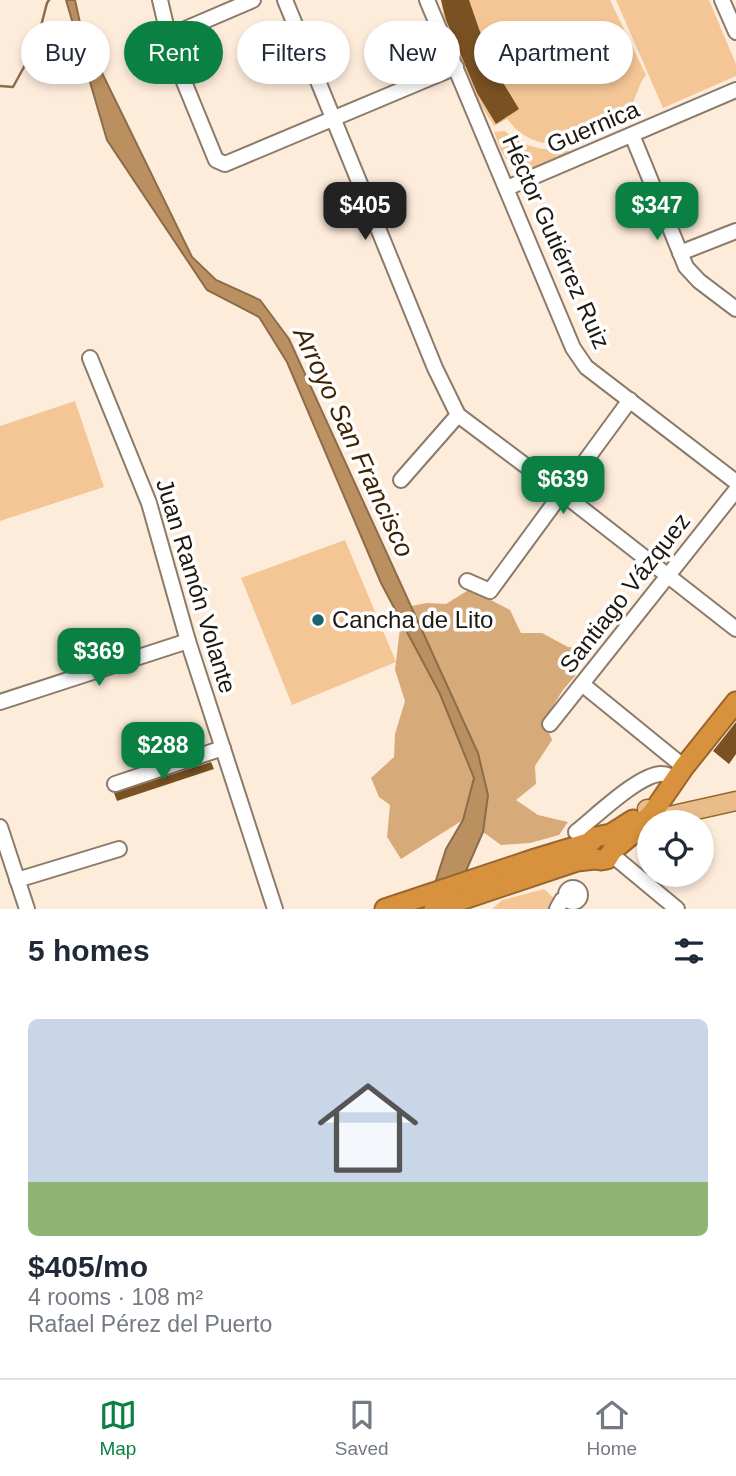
<!DOCTYPE html>
<meta charset="utf-8">
<style>
:root{--surface:#fff;--page:#f2f2f3;--text:#1f2937;--muted:#747a83;--line:#e0e1e3;--accent:#0b8043}
body{margin:0;font-family:Arial,sans-serif;background:var(--page);color:var(--text);height:100vh;display:flex;flex-direction:column;font-size:26px;white-space:nowrap}
*{box-sizing:border-box;margin:0}
p{font-size:23px;color:var(--muted)}
.icon{flex:none;width:38px;height:38px;fill:none;stroke:currentColor;stroke-width:2;stroke-linecap:round;stroke-linejoin:round}
.map{position:relative;height:909px;overflow:hidden}
.panel{display:flex;flex-direction:column;background:var(--surface);flex:1}
.panel>*{flex:none}
.guide{position:absolute;left:21px;top:21px;width:695px;height:63px;display:flex;gap:14px}
.controls{position:absolute;left:637px;top:810px;display:grid;gap:14px}
.controls a{display:grid;place-items:center;width:77px;height:77px;border-radius:50%;background:var(--surface);box-shadow:0 4px 10px #0003;font-size:35px}
.price{position:absolute;translate:-50% -60px;padding:0 16px;border-radius:14px;background:var(--accent);color:#fff;font-size:23px;line-height:46px;filter:drop-shadow(0 2px 4px #0008)}
.price::after{content:'';position:absolute;left:50%;top:42px;width:21px;height:16px;margin-left:-10px;background:inherit;clip-path:polygon(0 0,100% 0,50% 100%)}
.price.active{background:#222;color:#fff}
ul{padding:0;list-style:none}
li{display:grid;align-content:center;gap:14px;height:371px;padding:0 28px}
li span{display:grid;place-items:center;height:217px;border-radius:10px;color:#555}
li>.icon{margin-inline-start:auto}
span .icon{width:126px;height:126px;fill:#fffc;stroke-width:1}
li b{font-size:30px}
h2{display:flex;justify-content:space-between;align-items:center;height:84px;padding:0 28px;font-size:30px}
.chip{padding:0 24px;border-radius:32px;background:var(--surface);box-shadow:0 4px 10px #0003;font-size:24px;line-height:63px}
.chip.active{background:var(--accent);color:#fff}
.tab-bar{display:flex;justify-content:space-around;align-items:center;height:98px;border-top:2px solid var(--line);background:var(--surface);font-size:19px;color:var(--muted)}
.tab-bar a{display:grid;justify-items:center;gap:4px}
.tab-bar .active{color:var(--accent)}
.map>svg:first-child{display:block}
.green{fill:#f4c696}
.forest{fill:#d7aa7a}
.water{fill:#bb9061;stroke:#8c6c49;stroke-width:2}
.lines{fill:none;stroke-linecap:round;stroke-linejoin:round}
.stream{stroke:#8c6c49;stroke-width:2.5}
.building{fill:#795122}
.minor-casing{stroke:#8a7b6b;stroke-width:18}
.major-casing{stroke:#97672d;stroke-width:21}
.highway-casing{stroke:#97672d;stroke-width:23}
.minor{stroke:#fff;stroke-width:14}
.major{stroke:#e8bd8a;stroke-width:18}
.highway{stroke:#d8913c;stroke-width:19}
.poi-dot{fill:#1c6273;stroke:#fff;stroke-width:2.5}
.labels{text-anchor:middle;stroke-width:7;stroke-linejoin:round;paint-order:stroke}
.street-label{font-size:24px;fill:#1e1811;stroke:#fff}
.poi-label{font-size:24px;fill:#1e1811;stroke:#fff;text-anchor:start}
.water-label{font-size:26px;font-style:italic;fill:#402300;stroke:#fff}
</style>
<div class="map">
<svg width="736" height="909" viewBox="0 0 736 909">
<rect width="100%" height="100%" fill="#feecdb"/>
<g class="green">
<path d="M 441,0 L 610,0 L 646,75 C 637,86 636,101 627,113 C 621,122 610,128 601,133 C 577,147 541,150 518,131 C 514,128 511,123 507,119 L 494,126 L 473,93 L 444,21 Z"/>
<polygon points="616,0 709,0 736,64 736,76 663,108"/>
<path d="M 505,131 C 528,152 549,149 577,152 C 558,159 528,178 509,162 C 501,155 498,141 494,132 Z"/>
<polygon points="75,401 104,487 0,521 0,426"/>
<polygon points="345,540 396,662 292,705 241,578"/>
<polygon points="544,889 566,909 492,909 502,900"/>
</g>
<g class="forest">
<polygon points="470,589 510,610 521,633 542,633 568,647 584,649 575,676 563,690 544,720 552,740 535,766 536,784 516,800 538,815 568,822 559,835 530,843 501,845 483,832 488,795 411,606 427,603 446,604"/>
<polygon points="401,620 440,694 474,778 463,820 401,859 387,837 390,805 379,797 371,778 394,757 395,734 405,701 395,670"/>
</g>
<polygon class="water" points="66,0 75,0 82,32 192,257 216,280 260,300 289,339 478,753 488,795 483,832 462,880 431,896 446,849 463,820 474,778 440,694 381,583 287,362 259,317 207,290 107,140"/>
<g class="lines">
<polyline class="stream" points="0,86 13,87 36,45 47,3 49,0"/>
</g>
<g class="building">
<polygon points="441,0 469,0 487,52 499,76 519,109 496,124 477,93 446,20"/>
<polygon points="736,722 736,754 729,764 713,751"/>
<polygon points="201,737 204,744 138,766 135,759"/>
<polygon points="211,762 214,769 117,801 114,793"/>
</g>
<g class="lines">
<g class="minor-casing">
<g id="minor">
<polyline points="160,0 168,34 173,38"/>
<polyline points="285,0 435,368 458,415 562,493 736,629"/>
<polyline points="427,0 573,348 586,367 736,482"/>
<polyline points="722,0 736,32"/>
<polyline points="173,38 171,50 216,160 225,164 456,67"/>
<polyline points="173,38 183,30 253,0"/>
<polyline points="632,135 686,267 699,281 736,309"/>
<polyline points="507,188 736,90"/>
<polyline points="680,253 736,231"/>
<polyline points="90,358 149,503 188,641 275,909"/>
<polyline points="401,480 458,415"/>
<polyline points="467,581 490,591 630,400"/>
<polyline points="582,684 684,767"/>
<polyline points="0,702 188,641"/>
<polyline points="550,724 736,490"/>
<polyline points="115,784 223,748"/>
<polyline points="0,827 27,909"/>
<path d="M 576,832 C 594,818 640,773 662,774 C 666,774 669,776 673,777"/>
<polyline points="611,854 677,909"/>
<polyline points="17,880 119,849"/>
<circle cx="573" cy="895" r="7"/>
<polyline points="557,909 562,900 567,899"/>
</g>
</g>
<g class="major-casing">
<polyline id="major" points="647,809 662,817 669,816 736,801"/>
</g>
<g class="highway-casing">
<g id="highway">
<polyline points="385,909 535,859 591,842 595,837 611,834 633,820"/>
<polyline points="434,909 577,861 595,859 601,860 607,859 612,851 629,837 653,812 684,767 736,702"/>
</g>
</g>
<use href="#minor" class="minor"/>
<use href="#major" class="major"/>
<use href="#highway" class="highway"/>
</g>
<circle class="poi-dot" cx="318" cy="620" r="7"/>
<g class="labels">
<g class="street-label">
<text transform="translate(593 127) rotate(-23)" y="8">Guernica</text>
<text transform="translate(556 242) rotate(66)" y="8">Héctor Gutiérrez Ruiz</text>
<text transform="translate(196 586) rotate(73)" y="8">Juan Ramón Volante</text>
<text transform="translate(625 593) rotate(-52)" y="8">Santiago Vázquez</text>
</g>
<g class="poi-label">
<text x="332" y="628">Cancha de Lito</text>
</g>
<g class="water-label">
<text transform="translate(354 442) rotate(65)" y="9">Arroyo San Francisco</text>
</g>
</g>
</svg>
<div class="controls">
<a><svg class="icon" aria-label="locate" viewBox="0 0 24 24"><circle cx="12" cy="12" r="6"/><path d="M12 2v4M12 18v4M2 12h4M18 12h4"/></svg></a>
</div>
<b class="price active" style="left:365px;top:242px">$405</b>
<b class="price" style="left:657px;top:242px">$347</b>
<b class="price" style="left:563px;top:516px">$639</b>
<b class="price" style="left:99px;top:688px">$369</b>
<b class="price" style="left:163px;top:782px">$288</b>
<div class="guide">
<a class="chip">Buy</a>
<a class="chip active">Rent</a>
<a class="chip">Filters</a>
<a class="chip">New</a>
<a class="chip">Apartment</a>
</div>
</div>
<section class="panel">
<h2>5 homes<svg class="icon" aria-label="filters" viewBox="0 0 24 24"><path d="M4 7h16M4 17h16"/><circle cx="9" cy="7" r="2"/><circle cx="15" cy="17" r="2"/></svg></h2>
<ul>
<li><span style="background:linear-gradient(#c9d6e8 75%,#8fb573 0)"><svg class="icon" aria-label="home" viewBox="0 0 24 24"><path d="M3 11l9-7 9 7M6 9v11h12V9"/></svg></span><div><b>$405/mo</b><p>4 rooms · 108 m²</p><p>Rafael Pérez del Puerto</p></div></li>
</ul>
</section>
<nav class="tab-bar">
<a class="active"><svg class="icon" aria-label="map" viewBox="0 0 24 24"><path d="M3 6l6-2 6 2 6-2v14l-6 2-6-2-6 2zM9 4v14M15 6v14"/></svg>Map</a>
<a><svg class="icon" aria-label="saved" viewBox="0 0 24 24"><path d="M7 4h10v16l-5-4-5 4z"/></svg>Saved</a>
<a><svg class="icon" aria-label="home" viewBox="0 0 24 24"><path d="M3 11l9-7 9 7M6 9v11h12V9"/></svg>Home</a>
</nav>
